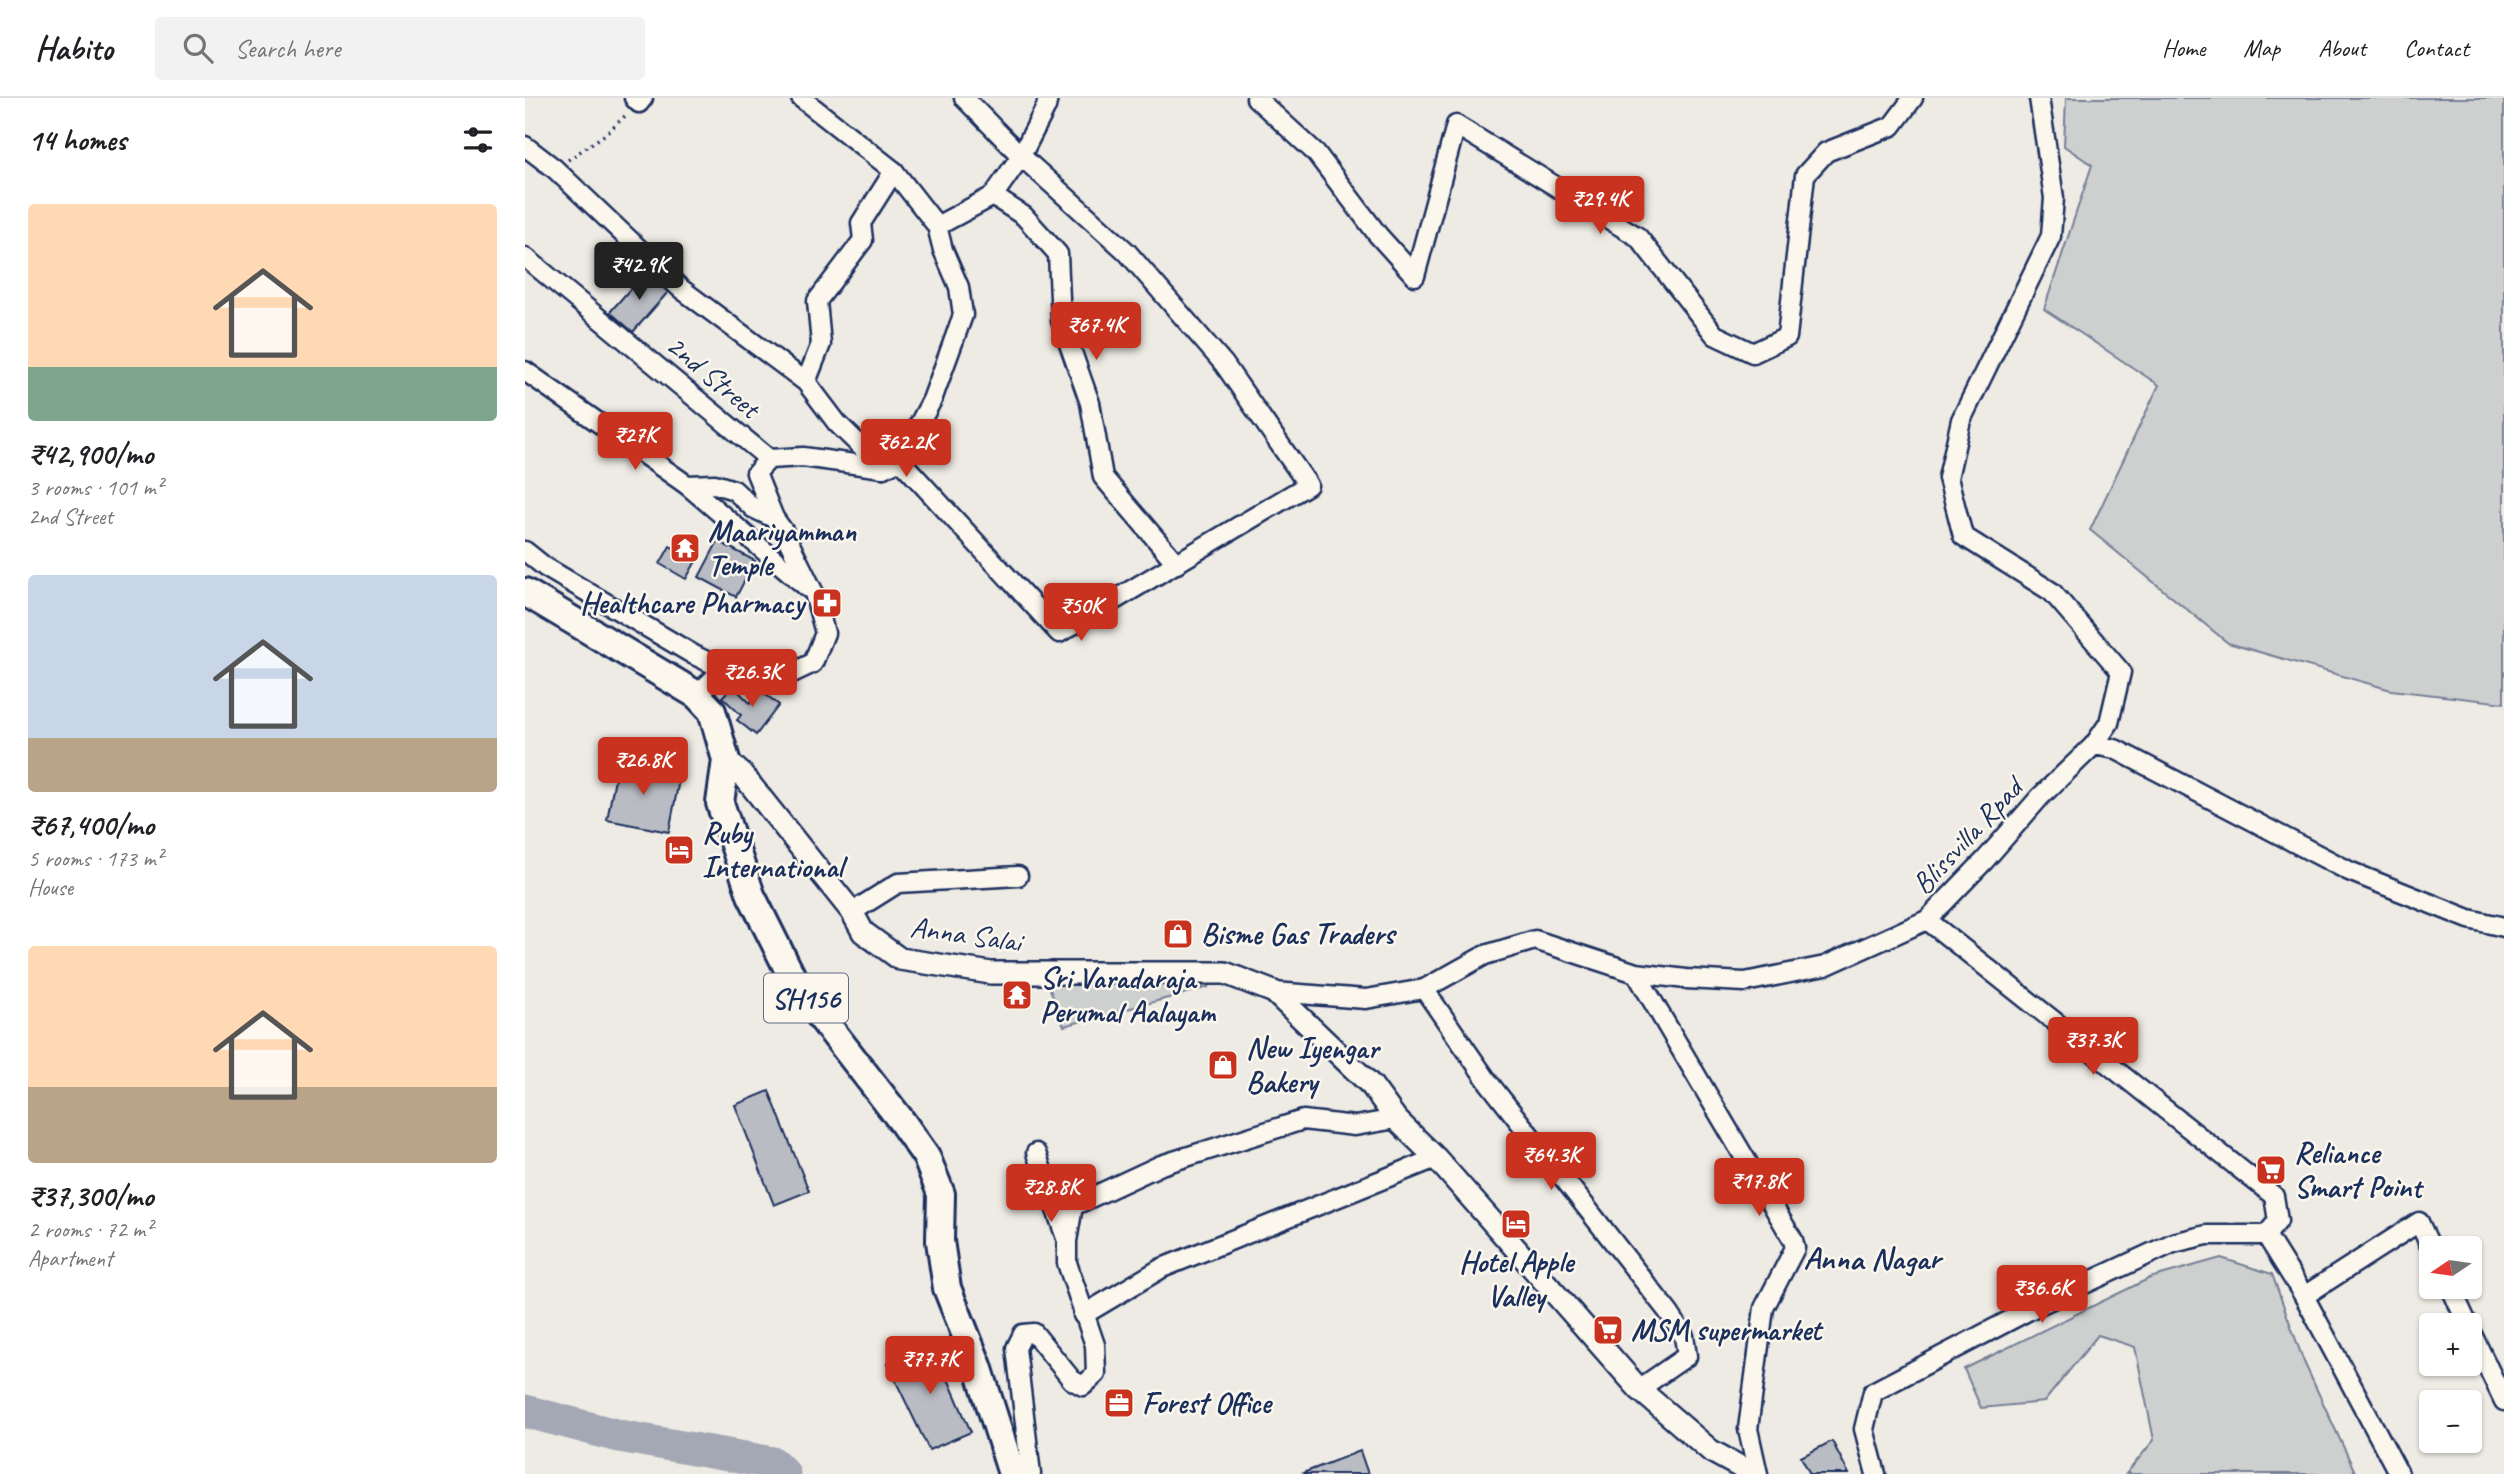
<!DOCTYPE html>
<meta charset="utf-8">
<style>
:root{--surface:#fff;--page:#f2f2f2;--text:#202124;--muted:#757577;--line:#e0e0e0;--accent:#c8321e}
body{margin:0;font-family:Caveat,sans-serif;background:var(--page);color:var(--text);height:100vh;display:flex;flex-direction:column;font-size:26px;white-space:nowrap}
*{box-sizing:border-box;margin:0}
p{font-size:23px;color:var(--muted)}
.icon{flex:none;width:38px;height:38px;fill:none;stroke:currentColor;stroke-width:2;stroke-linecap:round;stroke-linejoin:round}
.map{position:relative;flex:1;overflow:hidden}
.sheet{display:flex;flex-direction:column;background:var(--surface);width:525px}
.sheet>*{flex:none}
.needle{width:46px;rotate:257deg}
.buttons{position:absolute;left:1894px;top:1138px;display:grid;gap:14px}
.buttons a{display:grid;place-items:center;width:63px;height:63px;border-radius:7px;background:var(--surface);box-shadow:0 2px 5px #0004;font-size:35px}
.price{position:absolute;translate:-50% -60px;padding:0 16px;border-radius:7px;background:var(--accent);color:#fff;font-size:23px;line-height:46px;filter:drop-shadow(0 2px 4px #0008)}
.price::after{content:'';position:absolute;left:50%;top:42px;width:21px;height:16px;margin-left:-10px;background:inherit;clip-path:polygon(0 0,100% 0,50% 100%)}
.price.current{background:#222;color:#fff}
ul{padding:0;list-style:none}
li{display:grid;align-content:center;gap:14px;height:371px;padding:0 28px}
li span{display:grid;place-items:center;height:217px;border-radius:7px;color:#555}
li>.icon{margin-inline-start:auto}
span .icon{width:126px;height:126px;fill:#fffc;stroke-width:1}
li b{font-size:30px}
h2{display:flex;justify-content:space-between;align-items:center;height:84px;padding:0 28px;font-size:30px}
header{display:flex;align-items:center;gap:42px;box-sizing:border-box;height:98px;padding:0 35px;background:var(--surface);border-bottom:2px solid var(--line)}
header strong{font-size:33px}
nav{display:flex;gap:38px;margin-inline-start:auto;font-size:24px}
.search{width:490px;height:63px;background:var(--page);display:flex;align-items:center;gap:18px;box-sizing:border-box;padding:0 24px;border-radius:7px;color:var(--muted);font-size:26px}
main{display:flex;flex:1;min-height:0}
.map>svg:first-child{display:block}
.green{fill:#cecfcf;stroke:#747f96;stroke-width:2}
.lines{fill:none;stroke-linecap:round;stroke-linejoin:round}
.river{stroke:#a3a8b4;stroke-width:33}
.building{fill:#b9bcc3;stroke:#1b2f5e;stroke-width:2}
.minor-casing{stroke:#1b2f5e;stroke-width:23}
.tertiary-casing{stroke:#1b2f5e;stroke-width:26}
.primary-casing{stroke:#1b2f5e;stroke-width:32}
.path{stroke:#1b2f5e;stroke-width:3.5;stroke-dasharray:2 5;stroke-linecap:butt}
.minor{stroke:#fbf7ec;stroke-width:18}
.tertiary{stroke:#fbf7ec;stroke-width:21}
.primary{stroke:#fbf7ec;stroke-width:26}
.labels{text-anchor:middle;stroke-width:5;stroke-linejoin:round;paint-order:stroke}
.shield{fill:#fbf7ec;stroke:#5e6b89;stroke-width:2}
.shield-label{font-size:28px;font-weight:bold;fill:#1b2f5e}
.street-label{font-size:30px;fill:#1b2f5e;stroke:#fbf7ec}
.poi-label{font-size:30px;font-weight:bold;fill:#1b2f5e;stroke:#fbf7ec;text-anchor:start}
.neighbourhood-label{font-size:32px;font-weight:bold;fill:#1b2f5e;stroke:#fbf7ec}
</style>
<header>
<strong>Habito</strong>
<div class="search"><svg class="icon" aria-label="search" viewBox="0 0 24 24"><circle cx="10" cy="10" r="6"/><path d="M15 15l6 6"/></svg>Search here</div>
<nav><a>Home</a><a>Map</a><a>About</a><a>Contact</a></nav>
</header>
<main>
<section class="sheet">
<h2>14 homes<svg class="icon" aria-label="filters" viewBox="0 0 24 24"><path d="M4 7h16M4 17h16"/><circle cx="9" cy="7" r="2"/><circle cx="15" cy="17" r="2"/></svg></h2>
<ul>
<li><span style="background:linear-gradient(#ffd9b3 75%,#7fa58c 0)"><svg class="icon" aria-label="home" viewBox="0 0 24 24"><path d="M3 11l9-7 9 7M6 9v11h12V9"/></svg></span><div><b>₹42,900/mo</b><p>3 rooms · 101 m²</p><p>2nd Street</p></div></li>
<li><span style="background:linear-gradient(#c9d6e8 75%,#b9a48a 0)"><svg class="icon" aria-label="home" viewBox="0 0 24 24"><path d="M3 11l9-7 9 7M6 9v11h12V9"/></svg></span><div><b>₹67,400/mo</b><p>5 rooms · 173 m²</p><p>House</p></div></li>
<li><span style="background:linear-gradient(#ffd9b3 65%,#b9a48a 0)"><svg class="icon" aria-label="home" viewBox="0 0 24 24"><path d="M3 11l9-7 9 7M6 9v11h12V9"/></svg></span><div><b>₹37,300/mo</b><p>2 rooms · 72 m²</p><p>Apartment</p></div></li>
</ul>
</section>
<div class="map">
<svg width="1979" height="1376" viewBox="0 0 1979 1376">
<rect width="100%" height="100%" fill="#eeebe4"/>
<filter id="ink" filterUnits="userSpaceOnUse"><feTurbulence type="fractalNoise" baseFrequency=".0143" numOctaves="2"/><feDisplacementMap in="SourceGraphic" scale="14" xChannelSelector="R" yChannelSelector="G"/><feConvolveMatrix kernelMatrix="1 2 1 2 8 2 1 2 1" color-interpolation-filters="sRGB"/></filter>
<g filter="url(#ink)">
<g class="green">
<polygon points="1541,0 1979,0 1979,605 1866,592 1703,545 1565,432 1634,287 1519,211 1567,67 1539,48"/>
<polygon points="522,883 684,889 539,928"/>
<polygon points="1696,1160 1747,1176 1779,1264 1831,1376 1601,1376 1629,1342 1610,1249 1573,1237 1519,1304 1456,1310 1439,1271 1625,1180"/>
</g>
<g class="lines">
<polyline class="river" points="0,1313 94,1338 248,1365 259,1376"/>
</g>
<g class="building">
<polygon points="120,174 143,194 108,234 85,214"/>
<polygon points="193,443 230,463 211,499 174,479"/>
<polygon points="145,448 171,463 161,481 135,466"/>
<polygon points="208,588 225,605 235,592 254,607 231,637 212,622 216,617 197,599"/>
<polygon points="93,664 155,677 144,734 82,722"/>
<polygon points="244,993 284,1093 249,1107 210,1007"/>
<polygon points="407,1244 446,1334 404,1352 362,1265"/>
<polygon points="1307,1343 1324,1376 1285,1376 1276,1359"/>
<polygon points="835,1353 843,1376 779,1376 778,1375"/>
</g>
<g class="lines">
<g class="minor-casing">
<g id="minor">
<polyline points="109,0 114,5 118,0"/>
<polyline points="276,0 369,73 412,128"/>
<polyline points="731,0 791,55 853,137 890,178 931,27 1113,139 1190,237 1228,255 1262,239 1280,77 1301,54 1367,28 1388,0"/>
<polyline points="1514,0 1529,100 1526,138 1436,322 1423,380 1438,438 1527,494 1596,574 1584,625 1569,647"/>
<polyline points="0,48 30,71 155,190 281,284 312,325 358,370"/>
<polyline points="468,98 499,118 533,156 536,223 565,305 578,379 652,466"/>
<polyline points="0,159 244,361"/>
<polyline points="0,273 162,387 190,386 209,392 228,410 249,420"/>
<polyline points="281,284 296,246 292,203 338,142 336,125 369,73"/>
<polyline points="375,362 534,535 783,387 699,266 602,154 496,58 521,9 523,0"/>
<polyline points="162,387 283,490"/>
<polyline points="0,453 20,469 169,557 198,571"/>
<polyline points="172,597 198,571 223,564 267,575 288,565 300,535 289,495 259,434 249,420 231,375 244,361 278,359 358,370 375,362 407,302 438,217 434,189 418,152 412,128 468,98 496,58 439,0"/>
<polyline points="327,814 373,785 493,778"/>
<polyline points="1402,822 1749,1098 1753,1123 1741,1137"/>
<polyline points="1111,875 1268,1142 1270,1150 1239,1210 1223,1331 1233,1376"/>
<polyline points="899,891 964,985 1144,1215 1159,1238 1162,1258 1114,1291"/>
<polyline points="749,894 841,901 899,891 960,857 1010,842 1111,875 1161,881 1220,884 1300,868 1402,822 1460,762 1515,699 1569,647 1590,651 1824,773 1944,821 1979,829"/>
<polyline points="511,1055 541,1140"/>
<polyline points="1741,1137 1779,1198 1874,1376"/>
<polyline points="1925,1188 1943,1227"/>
<polyline points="1779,1198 1894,1124 1906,1150"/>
<polyline points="558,1217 637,1170 911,1060"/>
<polyline points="1944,1230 1979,1303"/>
<polyline points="506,1376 491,1250 498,1236 509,1235 547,1282 558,1288 571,1276 570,1247 542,1165 542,1143 548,1108 636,1067 778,1022 830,1028 871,1021"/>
<polyline points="1351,1376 1339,1331 1348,1294 1514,1207 1648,1145 1682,1137 1741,1137"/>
</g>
</g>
<g class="tertiary-casing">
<polyline id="tertiary" points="201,662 217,676 327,814 338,834 375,861 466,875 700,875 749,894 847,988 871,1021 911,1060 1114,1291 1186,1353 1228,1376"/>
</g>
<g class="primary-casing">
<polyline id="primary" points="0,494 172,597 187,613 201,662 195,705 226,797 271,887 375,1021 401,1058 416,1096 415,1143 422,1190 453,1268 487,1376"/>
</g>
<polyline class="path" points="43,62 82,35 101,17"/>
<use href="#minor" class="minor"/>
<use href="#tertiary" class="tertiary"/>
<use href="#primary" class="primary"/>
</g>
</g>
<defs>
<g id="temple-square" transform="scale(1.575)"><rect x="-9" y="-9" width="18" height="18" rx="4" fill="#c8321e" stroke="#fbf7ec"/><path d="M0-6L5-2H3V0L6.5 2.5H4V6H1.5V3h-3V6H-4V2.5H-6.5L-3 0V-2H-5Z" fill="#fff"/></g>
<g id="pharmacy-square" transform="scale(1.575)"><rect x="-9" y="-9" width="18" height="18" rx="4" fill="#c8321e" stroke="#fbf7ec"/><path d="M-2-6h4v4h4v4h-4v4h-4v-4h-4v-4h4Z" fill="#fff"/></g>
<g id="hotel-square" transform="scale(1.575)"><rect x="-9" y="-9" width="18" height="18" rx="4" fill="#c8321e" stroke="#fbf7ec"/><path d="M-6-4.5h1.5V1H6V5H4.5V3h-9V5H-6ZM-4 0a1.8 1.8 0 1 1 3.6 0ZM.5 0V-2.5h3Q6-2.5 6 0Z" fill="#fff"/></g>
<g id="shop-square" transform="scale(1.575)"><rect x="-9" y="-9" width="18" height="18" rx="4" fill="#c8321e" stroke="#fbf7ec"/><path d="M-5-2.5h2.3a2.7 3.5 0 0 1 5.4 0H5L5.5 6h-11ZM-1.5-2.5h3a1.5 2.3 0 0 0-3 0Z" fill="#fff"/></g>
<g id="supermarket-square" transform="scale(1.575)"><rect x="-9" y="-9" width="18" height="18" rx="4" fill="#c8321e" stroke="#fbf7ec"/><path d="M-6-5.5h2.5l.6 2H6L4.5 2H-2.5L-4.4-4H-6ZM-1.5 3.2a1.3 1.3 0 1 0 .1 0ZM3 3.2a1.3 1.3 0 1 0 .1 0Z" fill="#fff"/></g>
<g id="office-square" transform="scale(1.575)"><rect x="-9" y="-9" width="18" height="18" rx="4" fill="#c8321e" stroke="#fbf7ec"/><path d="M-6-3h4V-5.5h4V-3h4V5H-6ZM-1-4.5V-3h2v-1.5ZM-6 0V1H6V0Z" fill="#fff"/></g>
</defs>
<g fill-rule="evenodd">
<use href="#temple-square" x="160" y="450"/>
<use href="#pharmacy-square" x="302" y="505"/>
<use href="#hotel-square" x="154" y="752"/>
<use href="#shop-square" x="653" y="836"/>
<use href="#temple-square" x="492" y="897"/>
<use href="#shop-square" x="698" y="967"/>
<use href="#supermarket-square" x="1746" y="1072"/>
<use href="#hotel-square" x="991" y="1126"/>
<use href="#supermarket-square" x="1083" y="1232"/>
<use href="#office-square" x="594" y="1305"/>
</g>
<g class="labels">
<rect class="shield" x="239" y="875.5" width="84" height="49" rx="5"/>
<g class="shield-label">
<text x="281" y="910">SH156</text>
</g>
<g class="street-label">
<text transform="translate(188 278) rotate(40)" y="10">2nd Street</text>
<text transform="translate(1442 738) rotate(-47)" y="10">Blissvilla Rpad</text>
<text transform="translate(441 836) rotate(8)" y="10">Anna Salai</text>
</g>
<g class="poi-label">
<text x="183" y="443">Maariyamman<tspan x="183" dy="34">Temple</tspan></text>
<text x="279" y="515" text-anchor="end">Healthcare Pharmacy</text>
<text x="177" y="745">Ruby<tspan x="177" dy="34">International</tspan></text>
<text x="676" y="846">Bisme Gas Traders</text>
<text x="515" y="890">Sri Varadaraja<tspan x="515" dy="34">Perumal Aalayam</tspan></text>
<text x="721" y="960">New Iyengar<tspan x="721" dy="34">Bakery</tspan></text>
<text x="1769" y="1065">Reliance<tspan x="1769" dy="34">Smart Point</tspan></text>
<text x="991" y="1174" text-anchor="middle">Hotel Apple<tspan x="991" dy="34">Valley</tspan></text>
<text x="1106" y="1242">MSM supermarket</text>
<text x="617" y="1315">Forest Office</text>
</g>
<g class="neighbourhood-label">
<text x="1347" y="1171">Anna Nagar</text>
</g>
</g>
</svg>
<div class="buttons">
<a><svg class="needle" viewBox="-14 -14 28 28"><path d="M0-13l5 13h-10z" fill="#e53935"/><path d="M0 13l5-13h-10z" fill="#757577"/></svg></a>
<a>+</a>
<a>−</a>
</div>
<b class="price" style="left:1075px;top:138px">₹29.4K</b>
<b class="price current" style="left:114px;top:204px">₹42.9K</b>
<b class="price" style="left:571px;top:264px">₹67.4K</b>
<b class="price" style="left:110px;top:374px">₹27K</b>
<b class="price" style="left:381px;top:381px">₹62.2K</b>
<b class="price" style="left:556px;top:545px">₹50K</b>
<b class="price" style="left:227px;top:611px">₹26.3K</b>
<b class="price" style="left:118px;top:699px">₹26.8K</b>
<b class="price" style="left:1568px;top:979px">₹37.3K</b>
<b class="price" style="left:1026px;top:1094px">₹64.3K</b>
<b class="price" style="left:1234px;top:1120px">₹17.8K</b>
<b class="price" style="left:526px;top:1126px">₹28.8K</b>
<b class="price" style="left:1517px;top:1227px">₹36.6K</b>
<b class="price" style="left:405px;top:1298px">₹77.7K</b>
</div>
</main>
